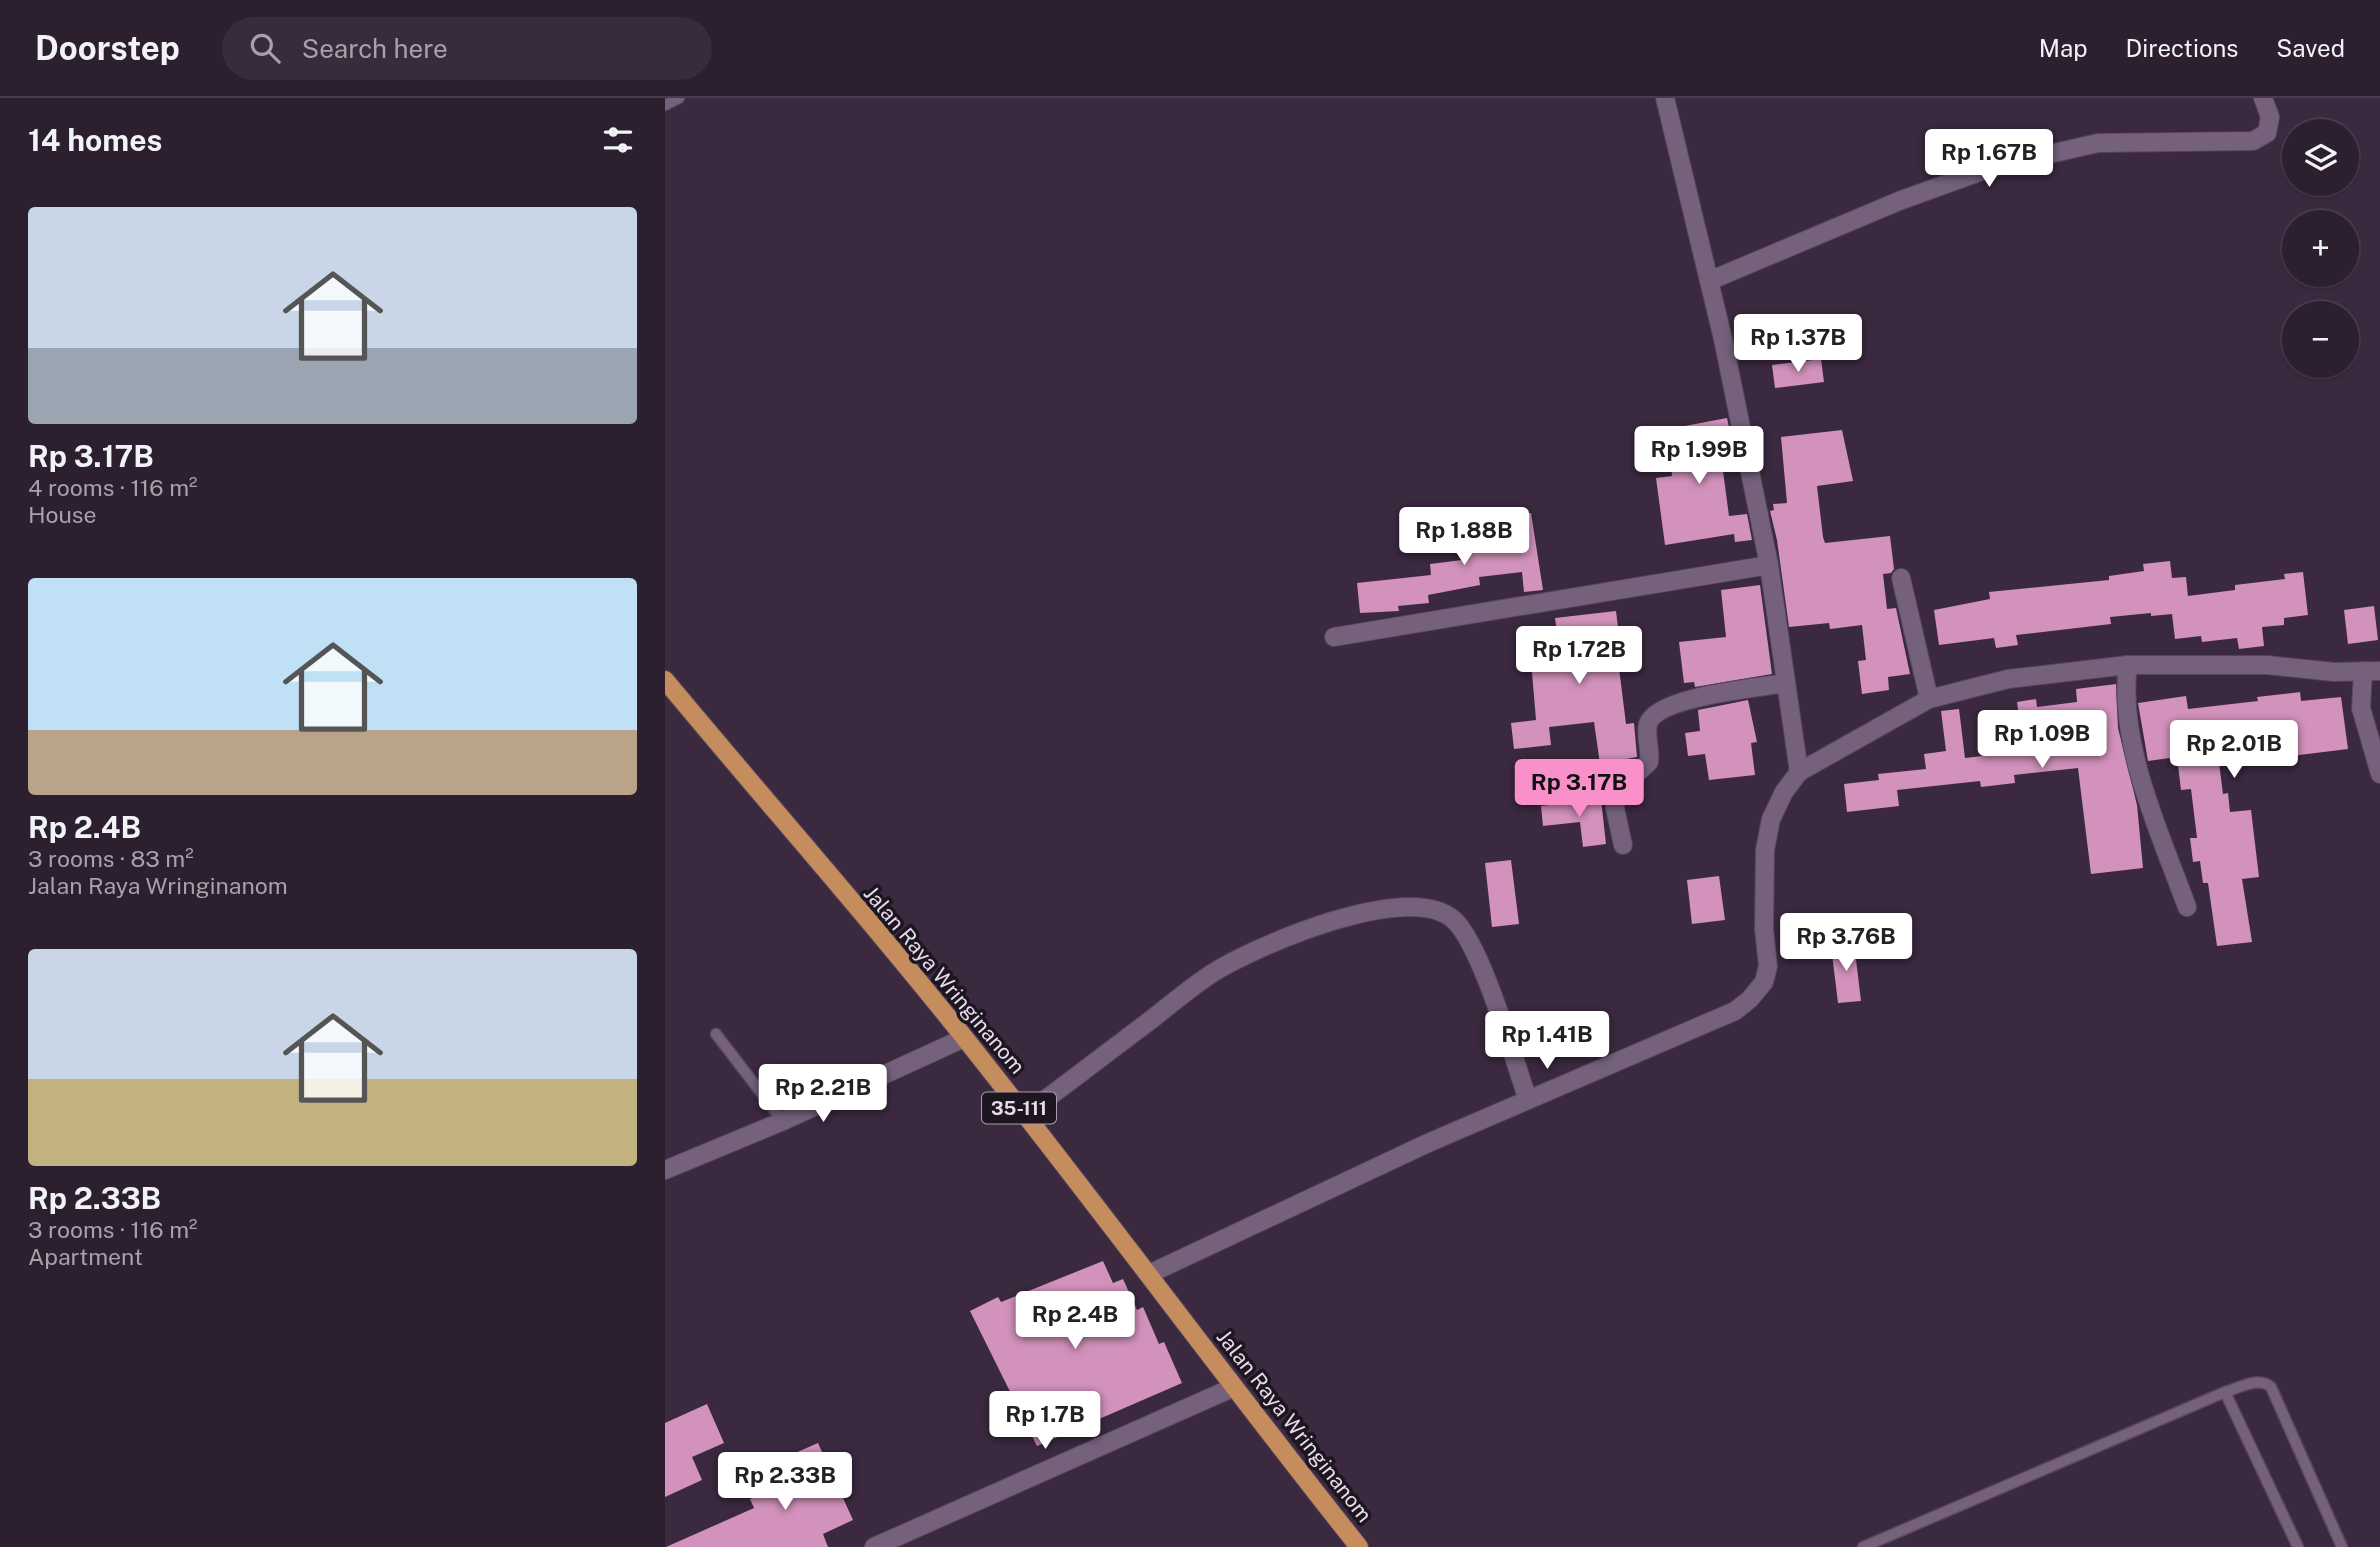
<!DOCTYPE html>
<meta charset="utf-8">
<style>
:root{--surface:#2c1f30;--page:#382c3c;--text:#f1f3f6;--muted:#a6a2ab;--line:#483d4c;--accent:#f990ca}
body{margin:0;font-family:"Public Sans",sans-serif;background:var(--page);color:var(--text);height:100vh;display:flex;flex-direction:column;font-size:26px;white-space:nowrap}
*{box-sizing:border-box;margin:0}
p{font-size:23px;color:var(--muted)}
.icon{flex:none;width:38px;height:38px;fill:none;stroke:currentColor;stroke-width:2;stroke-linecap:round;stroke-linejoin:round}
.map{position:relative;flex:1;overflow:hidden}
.side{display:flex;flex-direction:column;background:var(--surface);width:665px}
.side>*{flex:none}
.controls{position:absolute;left:1617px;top:21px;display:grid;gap:14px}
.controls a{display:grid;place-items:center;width:77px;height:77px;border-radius:50%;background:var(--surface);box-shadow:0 2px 5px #0004,0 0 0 2px var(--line);font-size:35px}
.price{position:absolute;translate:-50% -60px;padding:0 16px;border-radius:7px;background:#fff;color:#222;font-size:23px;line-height:46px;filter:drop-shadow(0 2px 4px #0008)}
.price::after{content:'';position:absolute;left:50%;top:42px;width:21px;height:16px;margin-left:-10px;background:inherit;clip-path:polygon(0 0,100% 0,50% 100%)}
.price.active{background:var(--accent);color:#111}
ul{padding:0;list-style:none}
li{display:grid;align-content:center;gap:14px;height:371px;padding:0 28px}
li span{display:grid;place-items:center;height:217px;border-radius:7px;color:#555}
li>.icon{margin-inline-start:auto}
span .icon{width:126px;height:126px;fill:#fffc;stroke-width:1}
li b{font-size:30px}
h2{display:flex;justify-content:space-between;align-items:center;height:84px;padding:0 28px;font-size:30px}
header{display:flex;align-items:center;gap:42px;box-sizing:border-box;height:98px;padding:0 35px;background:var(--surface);border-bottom:2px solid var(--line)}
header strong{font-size:33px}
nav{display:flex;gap:38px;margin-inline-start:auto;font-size:24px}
.search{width:490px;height:63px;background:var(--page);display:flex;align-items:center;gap:18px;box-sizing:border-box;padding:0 24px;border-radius:38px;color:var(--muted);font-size:26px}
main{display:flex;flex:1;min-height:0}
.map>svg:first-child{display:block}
.building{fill:#d292bb}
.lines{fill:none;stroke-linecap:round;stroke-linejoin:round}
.service-casing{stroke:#55465a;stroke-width:13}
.minor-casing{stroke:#55465a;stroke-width:20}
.primary-casing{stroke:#55465a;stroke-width:20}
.service{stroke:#75617c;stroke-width:10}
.minor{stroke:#75617c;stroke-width:18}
.primary{stroke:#c58c5e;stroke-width:18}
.labels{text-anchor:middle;stroke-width:7;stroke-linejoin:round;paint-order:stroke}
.shield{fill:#1d1520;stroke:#aaa0ad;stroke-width:2}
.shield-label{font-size:19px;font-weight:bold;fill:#e6dbea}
.street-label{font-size:21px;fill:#e6dbea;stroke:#1d1520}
</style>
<header>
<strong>Doorstep</strong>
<div class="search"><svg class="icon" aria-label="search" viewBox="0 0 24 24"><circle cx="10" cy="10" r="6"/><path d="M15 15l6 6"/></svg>Search here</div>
<nav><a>Map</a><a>Directions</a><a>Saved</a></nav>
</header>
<main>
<section class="side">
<h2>14 homes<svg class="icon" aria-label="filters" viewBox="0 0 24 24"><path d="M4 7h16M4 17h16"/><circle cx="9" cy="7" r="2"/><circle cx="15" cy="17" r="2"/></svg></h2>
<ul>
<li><span style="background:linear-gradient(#c9d6e8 65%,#9aa5b1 0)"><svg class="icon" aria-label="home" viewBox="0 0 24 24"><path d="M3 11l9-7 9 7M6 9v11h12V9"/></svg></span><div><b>Rp 3.17B</b><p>4 rooms · 116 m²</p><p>House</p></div></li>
<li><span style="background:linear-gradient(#bfe0f5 70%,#b9a48a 0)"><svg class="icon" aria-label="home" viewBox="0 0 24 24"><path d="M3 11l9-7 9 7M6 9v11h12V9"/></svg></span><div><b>Rp 2.4B</b><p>3 rooms · 83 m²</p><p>Jalan Raya Wringinanom</p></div></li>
<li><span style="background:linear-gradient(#c9d6e8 60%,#c2b280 0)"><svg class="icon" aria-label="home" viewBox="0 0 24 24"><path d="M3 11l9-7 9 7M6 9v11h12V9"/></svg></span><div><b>Rp 2.33B</b><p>3 rooms · 116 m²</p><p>Apartment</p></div></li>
</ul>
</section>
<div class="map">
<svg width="1715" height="1449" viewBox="0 0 1715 1449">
<rect width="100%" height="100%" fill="#3b2940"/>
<g class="building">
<polygon points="1156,261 1159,284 1110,290 1107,267"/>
<polygon points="1062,320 1068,348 1059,349 1061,373 1058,373 1064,418 1082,416 1087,442 1070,444 1069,436 1000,447 991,380 1007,378 1004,331"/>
<polygon points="1177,332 1188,383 1152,388 1158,439 1160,445 1225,438 1229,471 1226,475 1218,476 1222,511 1231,510 1245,576 1223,579 1224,592 1197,596 1193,563 1201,562 1197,527 1165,531 1164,525 1124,529 1112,442 1105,413 1109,412 1108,406 1122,405 1116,339"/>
<polygon points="866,415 878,492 859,494 857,474 814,479 815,487 763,497 764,505 733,508 734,513 695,515 692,485 766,477 765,466 797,462 795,431 839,426 838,418"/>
<polygon points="1505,463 1507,480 1521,479 1523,498 1570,492 1570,487 1620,481 1619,476 1638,474 1643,517 1619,520 1619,527 1597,529 1599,548 1574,551 1572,540 1537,544 1536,538 1510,541 1507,516 1486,518 1486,515 1445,519 1446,526 1351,537 1353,547 1331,550 1329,540 1274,547 1269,512 1325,501 1324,494 1444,482 1444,478 1479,473 1478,466"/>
<polygon points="1095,487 1107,576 1030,589 1029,584 1019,585 1014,544 1061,539 1056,492"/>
<polygon points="1709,508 1713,542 1683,546 1679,512"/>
<polygon points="951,513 954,537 950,538 961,626 969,625 972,659 935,666 929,624 884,629 886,647 849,651 846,625 871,622 864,539 892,535 890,520"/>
<polygon points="1451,586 1453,630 1472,707 1478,770 1426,776 1413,670 1349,677 1350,685 1316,689 1315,683 1232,692 1234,708 1182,714 1179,686 1214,682 1213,676 1261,671 1259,656 1281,653 1276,613 1294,611 1300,660 1352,654 1352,651 1358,650 1352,604 1371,601 1372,609 1412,604 1411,591"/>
<polygon points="1635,594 1636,603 1676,599 1683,651 1626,658 1626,655 1599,658 1599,651 1553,657 1558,696 1563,695 1565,714 1586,712 1594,779 1577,781 1587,844 1552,848 1543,785 1538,785 1535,763 1528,764 1525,740 1532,740 1526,691 1516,692 1512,659 1483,663 1473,605 1521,598 1523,611 1593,603 1592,599"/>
<polygon points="1083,602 1092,644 1086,645 1090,677 1044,682 1040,656 1023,658 1020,635 1035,633 1033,612"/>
<polygon points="936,701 941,746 918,749 915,724 878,728 876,708"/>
<polygon points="846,762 854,826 827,829 820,765"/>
<polygon points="1054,778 1060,822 1027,826 1022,782"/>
<polygon points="1189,845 1196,903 1173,905 1166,848"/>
<polygon points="438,1163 448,1185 458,1181 472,1212 478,1209 494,1246 499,1244 517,1285 372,1348 305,1213 333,1199 336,1204"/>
<polygon points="42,1306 59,1345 27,1359 37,1382 0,1399 0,1325"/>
<polygon points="153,1345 188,1422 158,1436 163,1449 1,1449 89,1410 85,1401 121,1385 117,1375 136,1366 130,1355"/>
</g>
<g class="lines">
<g class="service-casing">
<g id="service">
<polyline points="0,7 14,0"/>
<polyline points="51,936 118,1023"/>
<path d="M 1560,1294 C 1574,1290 1594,1278 1606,1289 L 1677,1449"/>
<polyline points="1198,1449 1560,1294 1633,1449"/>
</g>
</g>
<g class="minor-casing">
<g id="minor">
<polyline points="1000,0 1058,241 1104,467 1134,674"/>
<polyline points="1044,183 1234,103 1328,69 1433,45 1588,43 1602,35 1605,19 1598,0"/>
<polyline points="1236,480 1264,601"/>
<polyline points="669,539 1104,467"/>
<path d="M 1463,567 C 1452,645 1496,737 1522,809"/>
<polyline points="1698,573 1696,610 1715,676"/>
<path d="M 958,747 L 950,710 L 952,694 L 984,664 C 986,652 980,637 983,626 C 992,598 1093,590 1121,585"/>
<path d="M 360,1017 C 402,985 445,953 487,921 C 506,906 525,890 546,876 C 590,848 744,781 789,822 C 817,848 849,962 863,1002"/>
<polyline points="0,1072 118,1023 299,940"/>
<polyline points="484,1176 763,1045 1070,913 1085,901 1099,884 1103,868 1099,831 1100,752 1106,721 1119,694 1134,674 1264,601 1343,581 1463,567 1602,567 1669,574 1715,573"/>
<polyline points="209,1449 567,1290"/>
</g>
</g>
<g class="primary-casing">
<path id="primary" d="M 0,582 C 108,712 221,839 325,972 C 450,1130 569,1292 694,1449"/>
</g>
<use href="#service" class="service"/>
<use href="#minor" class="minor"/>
<use href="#primary" class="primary"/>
</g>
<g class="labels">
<rect class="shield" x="317" y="994.5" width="74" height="31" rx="5"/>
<g class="shield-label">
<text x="354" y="1017">35-111</text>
</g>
<g class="street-label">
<text transform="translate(279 882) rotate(50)" y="7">Jalan Raya Wringinanom</text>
<text transform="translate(629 1328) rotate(52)" y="7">Jalan Raya Wringinanom</text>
</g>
</g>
</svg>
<div class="controls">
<a><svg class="icon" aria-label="layers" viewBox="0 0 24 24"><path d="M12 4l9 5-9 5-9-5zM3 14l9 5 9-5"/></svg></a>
<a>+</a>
<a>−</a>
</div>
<b class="price" style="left:1324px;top:91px">Rp 1.67B</b>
<b class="price" style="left:1133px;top:276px">Rp 1.37B</b>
<b class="price" style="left:1034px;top:388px">Rp 1.99B</b>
<b class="price" style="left:799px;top:469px">Rp 1.88B</b>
<b class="price" style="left:914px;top:588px">Rp 1.72B</b>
<b class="price" style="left:1377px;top:672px">Rp 1.09B</b>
<b class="price" style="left:1569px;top:682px">Rp 2.01B</b>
<b class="price active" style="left:914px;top:721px">Rp 3.17B</b>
<b class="price" style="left:1181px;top:875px">Rp 3.76B</b>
<b class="price" style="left:882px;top:973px">Rp 1.41B</b>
<b class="price" style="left:158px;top:1026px">Rp 2.21B</b>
<b class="price" style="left:410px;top:1253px">Rp 2.4B</b>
<b class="price" style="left:380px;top:1353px">Rp 1.7B</b>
<b class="price" style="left:120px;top:1414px">Rp 2.33B</b>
</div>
</main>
